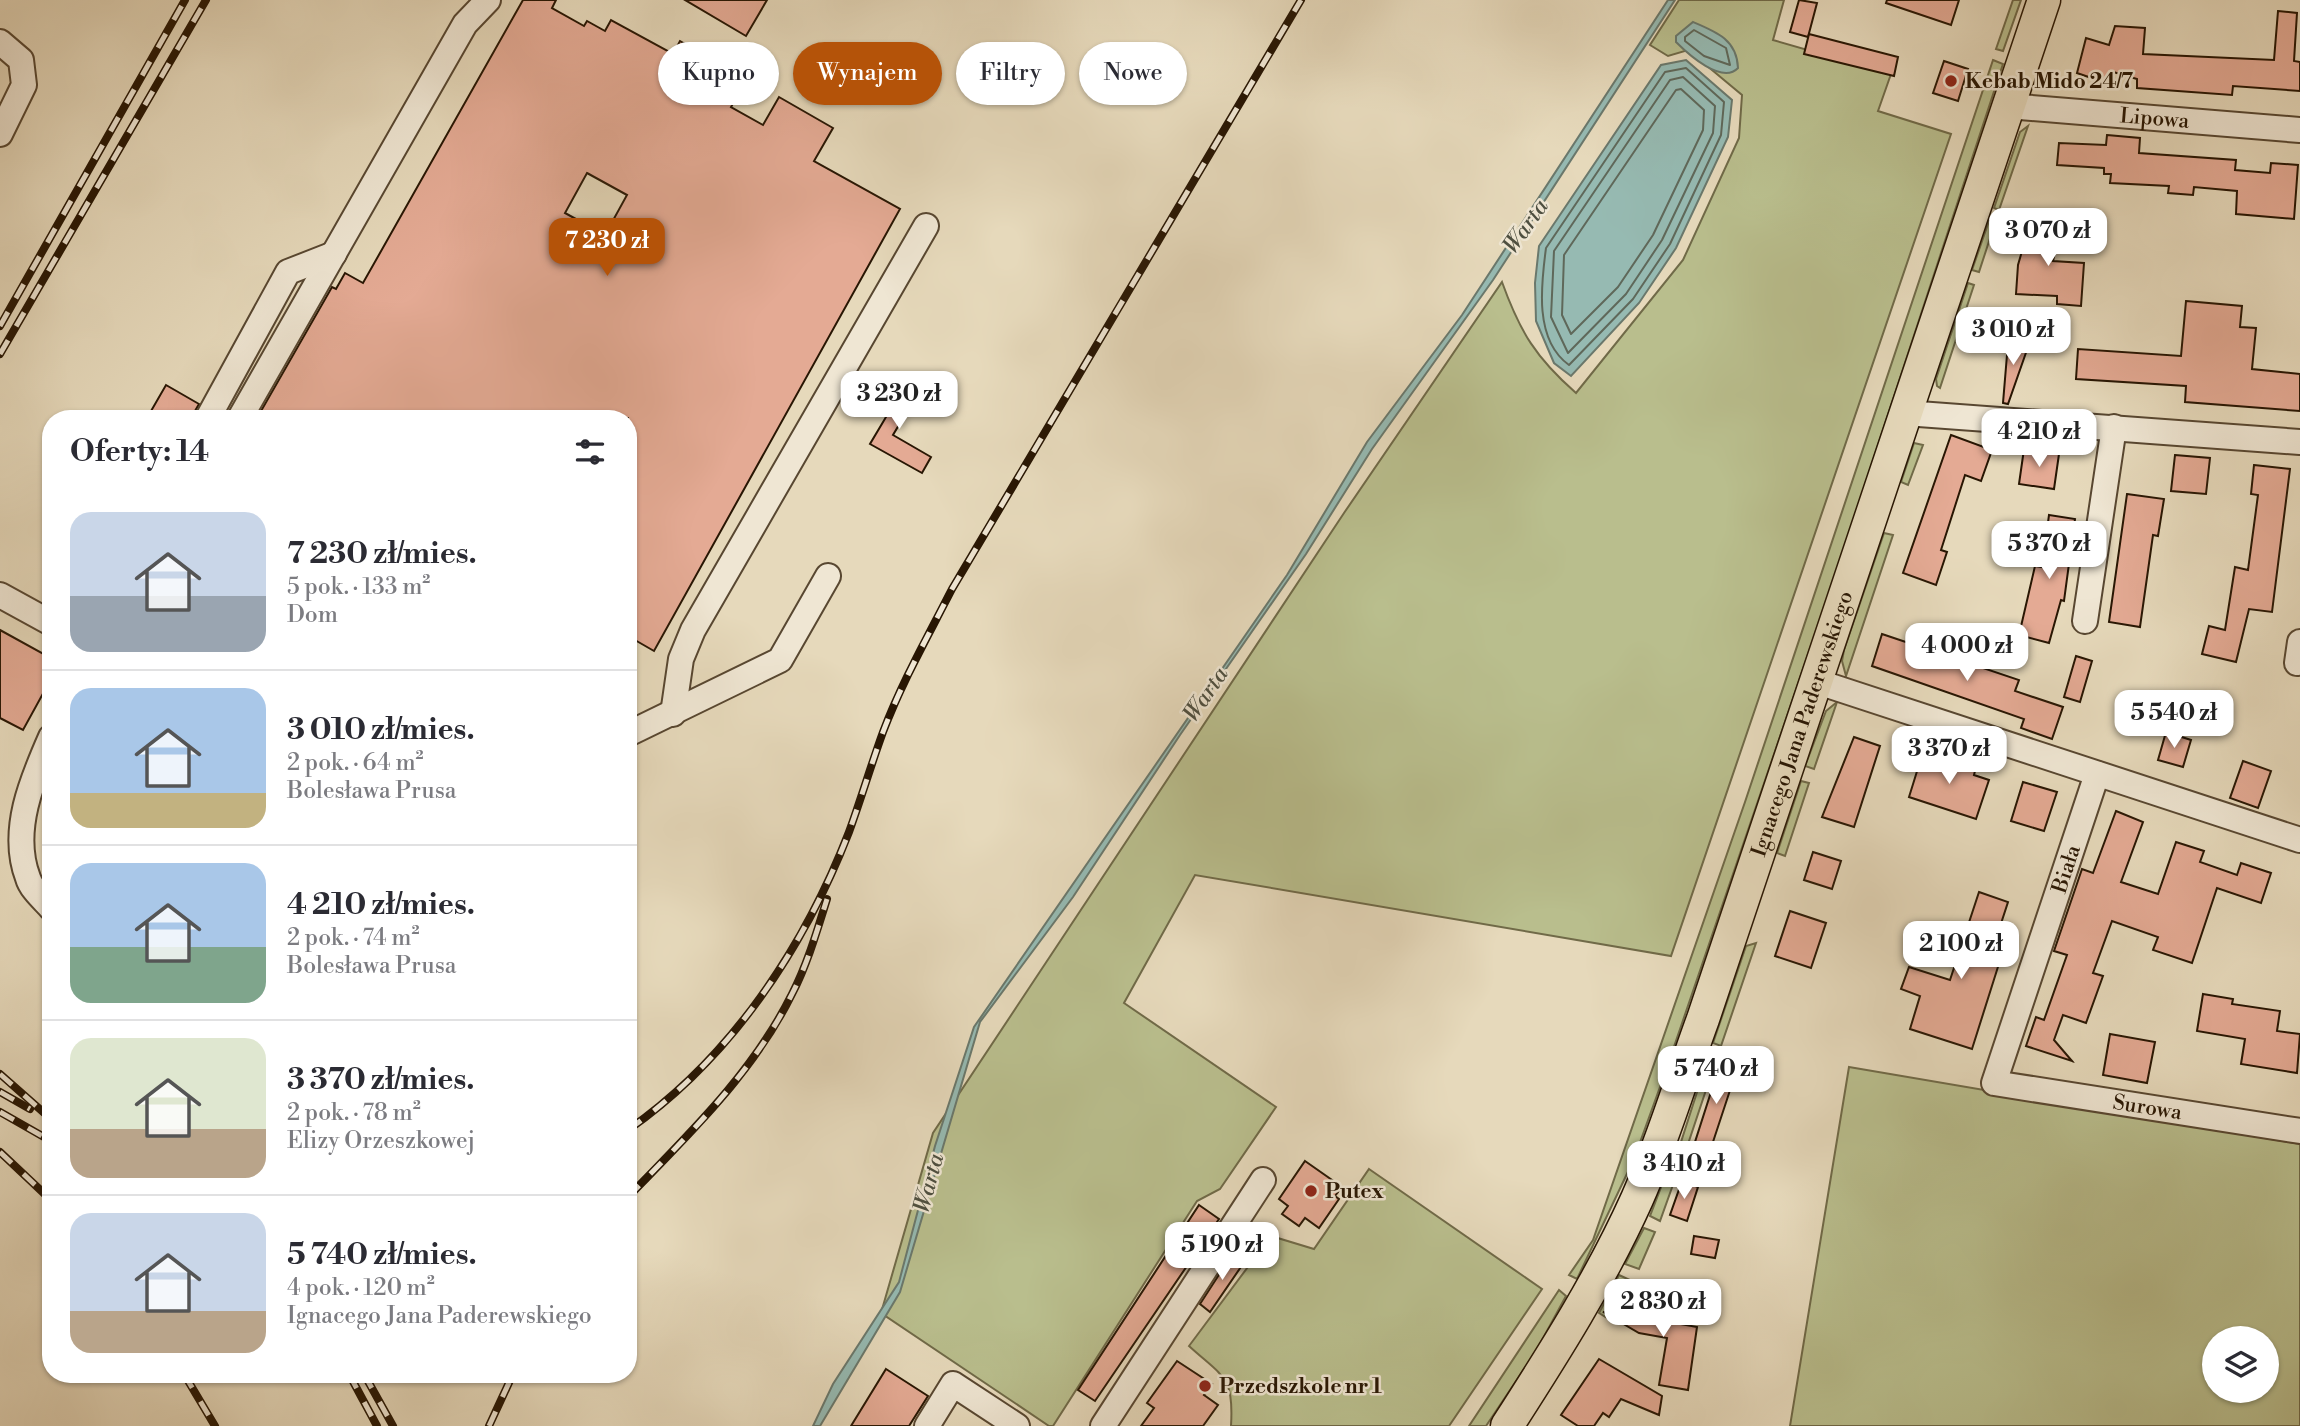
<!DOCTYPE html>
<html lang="pl">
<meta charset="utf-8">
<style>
:root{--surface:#fff;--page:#f2f2f3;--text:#2b2b33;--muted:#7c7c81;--line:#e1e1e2;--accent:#b45309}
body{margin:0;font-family:"Libre Bodoni",serif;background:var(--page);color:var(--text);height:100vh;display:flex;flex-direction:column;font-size:26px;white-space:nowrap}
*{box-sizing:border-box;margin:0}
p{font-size:23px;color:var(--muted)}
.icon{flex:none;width:38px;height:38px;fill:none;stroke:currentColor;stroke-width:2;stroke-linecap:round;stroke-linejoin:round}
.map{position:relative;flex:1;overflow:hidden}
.panel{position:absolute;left:42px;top:410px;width:595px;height:973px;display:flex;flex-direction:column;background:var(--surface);border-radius:28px;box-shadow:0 2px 5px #0004}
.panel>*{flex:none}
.banner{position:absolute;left:658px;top:42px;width:665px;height:63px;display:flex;gap:14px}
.controls{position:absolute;left:2202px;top:1326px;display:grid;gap:14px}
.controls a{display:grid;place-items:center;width:77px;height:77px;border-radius:50%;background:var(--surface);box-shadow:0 2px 5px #0004;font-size:35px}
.price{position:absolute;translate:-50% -60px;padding:0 16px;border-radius:14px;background:#fff;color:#222;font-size:23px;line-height:46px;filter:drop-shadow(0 2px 4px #0008)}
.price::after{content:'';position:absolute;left:50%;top:42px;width:21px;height:16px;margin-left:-10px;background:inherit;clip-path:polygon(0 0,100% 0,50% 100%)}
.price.active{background:var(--accent);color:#fff}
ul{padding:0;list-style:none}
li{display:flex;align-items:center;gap:21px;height:175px;padding:0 28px}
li+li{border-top:2px solid var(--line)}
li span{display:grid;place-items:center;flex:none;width:196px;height:140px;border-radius:21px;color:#555}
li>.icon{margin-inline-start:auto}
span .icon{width:84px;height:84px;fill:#fffc;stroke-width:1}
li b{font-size:30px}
h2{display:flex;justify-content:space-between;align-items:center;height:84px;padding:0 28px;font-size:30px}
.pill{padding:0 24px;border-radius:32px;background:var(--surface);box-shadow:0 2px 5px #0004;font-size:24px;line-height:63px}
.pill.active{background:var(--accent);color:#fff}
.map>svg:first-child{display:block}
.green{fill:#b9be8d;stroke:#706a48;stroke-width:2;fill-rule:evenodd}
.water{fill:#96bab2;stroke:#6a786c;stroke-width:2}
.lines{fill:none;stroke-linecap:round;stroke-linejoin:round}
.shore{stroke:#5f685a;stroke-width:2}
.building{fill:#e4aa94;stroke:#281603;stroke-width:2;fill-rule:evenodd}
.minor-casing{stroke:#584731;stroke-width:28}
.major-casing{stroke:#281603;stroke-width:35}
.minor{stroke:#efe6d3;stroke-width:24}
.major{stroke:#e6d9bb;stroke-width:32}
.rail-casing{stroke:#281603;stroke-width:8}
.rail{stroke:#efe6d3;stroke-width:5;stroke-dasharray:16;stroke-linecap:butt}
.poi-dot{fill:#8f2418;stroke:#efe6d3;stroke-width:2.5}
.labels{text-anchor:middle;stroke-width:5;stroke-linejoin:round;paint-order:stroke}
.poi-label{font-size:21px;font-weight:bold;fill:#281603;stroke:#efe6d3;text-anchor:start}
.street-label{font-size:21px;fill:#281603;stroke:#efe6d3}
.water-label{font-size:23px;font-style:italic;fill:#4e4f40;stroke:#efe6d3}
</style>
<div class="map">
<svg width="2300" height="1426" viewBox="0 0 2300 1426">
<rect width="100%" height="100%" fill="#e6d9bb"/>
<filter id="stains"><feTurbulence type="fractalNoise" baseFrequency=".00286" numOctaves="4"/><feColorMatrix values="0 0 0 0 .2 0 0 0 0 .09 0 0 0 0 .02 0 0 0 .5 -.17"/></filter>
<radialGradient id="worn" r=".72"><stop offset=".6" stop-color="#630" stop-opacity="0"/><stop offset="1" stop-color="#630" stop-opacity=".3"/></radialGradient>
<g class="green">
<path d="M 1679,0 L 1784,0 L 1773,40 L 1891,74 L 1878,111 L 1951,134 L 1671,956 L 1195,875 L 1124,1003 L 1276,1107 L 1220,1189 L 1197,1201 L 1053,1426 L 1049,1426 L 881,1313 L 933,1133 L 1344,513 L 1502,282 C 1520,332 1536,358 1576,393 L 1683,260 L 1739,138 L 1742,95 L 1688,50 L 1668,56 L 1650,45 Z"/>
<polygon points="2013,0 2021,0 2003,51 1996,49"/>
<polygon points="1993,60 2003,64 1840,561 1664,1076 1634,1159 1577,1279 1569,1275 1593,1240 1745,802"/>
<polygon points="2028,126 1999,210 1994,208 2020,132"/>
<polygon points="1989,221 1995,223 1979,272 1972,270"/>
<polygon points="1968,283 1974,285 1940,388 1937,386 1936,379"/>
<polygon points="1914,443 1923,445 1908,485 1901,482"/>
<polygon points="1884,533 1893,535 1846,676 1842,661 1844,650"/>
<polygon points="1837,702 1814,769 1805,766 1826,711"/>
<polygon points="1801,781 1809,783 1785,856 1777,853"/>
<polygon points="1756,943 1721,1046 1713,1043 1746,946"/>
<polygon points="1708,1058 1716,1060 1688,1144 1681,1142"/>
<path d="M 1849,1067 L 2300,1144 L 2300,1426 L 1790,1426 ZM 2214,1339 L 2266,1339 L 2266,1391 L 2214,1391 Z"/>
<polygon points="1675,1151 1684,1154 1660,1221 1650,1216"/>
<path d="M 1369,1169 L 1542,1289 L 1449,1426 L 1231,1426 C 1234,1376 1224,1378 1189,1346 L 1271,1236 L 1314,1249 Z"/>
<polygon points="1644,1228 1655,1232 1639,1269 1625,1264"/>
<polygon points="1619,1275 1632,1281 1612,1321 1599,1313"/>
<polygon points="1559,1290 1566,1296 1535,1353 1486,1426 1469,1426"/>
</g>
<g class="water">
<polygon points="1668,0 1675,0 1493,280 1372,449 1306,554 1180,735 1073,897 980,1022 900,1292 820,1426 813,1426 833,1384 899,1282 935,1146 974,1027 1287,575 1367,442 1462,315"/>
<path d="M 1693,22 C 1717,32 1737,40 1738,68 C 1722,85 1688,54 1676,42 L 1676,36 Z"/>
<polygon points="1686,60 1732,100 1728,137 1676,248 1639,303 1571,376 1554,363 1536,321 1535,283 1539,246 1661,65"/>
</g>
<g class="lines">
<g class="shore">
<polygon points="1694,30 1726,48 1730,65 1704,56 1685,41 1685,37"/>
<path d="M 1686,68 L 1724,102 L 1721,135 L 1670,244 L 1633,299 L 1569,365 C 1534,340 1541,285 1546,248 L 1665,72 Z"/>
<polygon points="1683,77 1715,106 1713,133 1662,240 1626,294 1568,353 1551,317 1554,251 1670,80"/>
<polygon points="1681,89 1704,110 1703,130 1653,235 1618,287 1571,334 1562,315 1564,255 1676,90"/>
</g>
</g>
<g class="building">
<path d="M 523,0 L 556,0 L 552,8 L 584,26 L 587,21 L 605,31 L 611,20 L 673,54 L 680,41 L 747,79 L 731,107 L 763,125 L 779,97 L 833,128 L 814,161 L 900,209 L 654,651 L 628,636 L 628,418 L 257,418 L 332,287 L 336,289 L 345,273 L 363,283 ZM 587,173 L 627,195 L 605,235 L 565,213 Z"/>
<polygon points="685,0 767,0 746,36"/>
<polygon points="1799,0 1817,3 1808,37 1790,32"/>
<polygon points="1887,0 1959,0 1951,25 1886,3"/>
<polygon points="2278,11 2297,13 2294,61 2300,62 2300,91 2233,86 2232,95 2137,88 2137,79 2110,71 2106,83 2077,73 2086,38 2109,45 2115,26 2145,28 2143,54 2274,60"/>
<polygon points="1809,34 1898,57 1894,76 1804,54"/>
<polygon points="1944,61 1968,69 1958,101 1933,93"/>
<polygon points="2107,135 2140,138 2139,153 2236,160 2235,170 2270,173 2271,163 2298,165 2294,219 2236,214 2237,191 2194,187 2193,195 2168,193 2169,186 2110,183 2111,174 2104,174 2104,168 2057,165 2059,143 2106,145"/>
<polygon points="2031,220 2061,228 2053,261 2084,263 2081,306 2057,304 2057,296 2016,294 2018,265"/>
<polygon points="2186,301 2242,306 2240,327 2256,328 2252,369 2300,374 2300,411 2185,402 2186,386 2076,379 2078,349 2181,356"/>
<polygon points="2008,343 2029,344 2008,404 2003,403"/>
<polygon points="900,382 918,393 893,435 931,457 922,473 870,444 889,412 883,409"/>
<polygon points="166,385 199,404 191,418 147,418"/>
<polygon points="1951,435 1992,450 1981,481 1965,475 1941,550 1947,552 1936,585 1903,573"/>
<polygon points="2024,449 2059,454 2054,489 2019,484"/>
<polygon points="2175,455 2210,458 2206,494 2171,491"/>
<polygon points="2254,465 2290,469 2272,612 2249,609 2236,662 2202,654 2209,626 2225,630 2235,567 2248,570 2258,495 2251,494"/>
<polygon points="2127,494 2164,499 2158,536 2153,535 2140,627 2109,622"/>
<polygon points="2049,515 2075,519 2064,601 2061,600 2049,643 2019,635 2035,566 2042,567"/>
<polygon points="0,630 51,658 51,679 23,730 0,718"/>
<polygon points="1882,634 2019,680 2015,691 2063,707 2052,739 2021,728 2024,719 1872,666"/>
<polygon points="2076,656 2092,661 2080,702 2064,697"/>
<polygon points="2166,732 2191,740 2183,767 2158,760"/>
<polygon points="1854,737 1880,746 1854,827 1822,817"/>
<polygon points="1923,752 1975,771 1974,775 1989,780 1976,819 1909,797"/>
<polygon points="2243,761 2271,771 2258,808 2230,798"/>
<polygon points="2023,782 2057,792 2044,831 2011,821"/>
<polygon points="2116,811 2143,822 2121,882 2158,894 2176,842 2204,851 2200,862 2237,875 2241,863 2271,873 2261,903 2217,888 2192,963 2153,950 2158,937 2112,921 2093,973 2103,976 2086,1023 2063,1015 2054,1040 2072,1061 2026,1046 2036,1017 2044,1020 2067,955 2054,951 2082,869 2093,873"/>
<polygon points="1813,852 1841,861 1832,889 1804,880"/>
<polygon points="1979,892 2008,902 1993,948 2003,951 1972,1049 1910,1029 1920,996 1901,989 1909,967 1950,980"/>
<polygon points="1790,911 1826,923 1811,968 1775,956"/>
<polygon points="2203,994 2233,999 2232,1004 2280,1011 2277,1031 2300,1034 2297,1073 2241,1064 2245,1039 2197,1031"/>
<polygon points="2110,1034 2155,1042 2147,1083 2103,1075"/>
<polygon points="1720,1064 1737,1069 1711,1148 1695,1142"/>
<polygon points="1305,1161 1342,1187 1335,1196 1339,1199 1319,1228 1305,1218 1299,1226 1282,1214 1288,1206 1279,1199"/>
<polygon points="1682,1181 1698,1187 1687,1221 1670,1215"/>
<polygon points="1199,1205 1219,1219 1095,1401 1078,1390"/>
<polygon points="1694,1236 1719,1240 1715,1258 1691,1254"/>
<polygon points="1233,1253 1245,1261 1210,1312 1200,1304"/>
<polygon points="1641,1288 1659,1298 1648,1318 1697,1327 1688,1390 1659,1385 1667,1338 1639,1333 1603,1312 1626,1314"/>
<polygon points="1599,1359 1662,1396 1659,1415 1621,1399 1609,1417 1603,1413 1594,1426 1578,1426 1561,1415"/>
<polygon points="1177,1361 1212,1384 1204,1395 1218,1405 1203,1426 1141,1426 1154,1408 1147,1403"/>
<polygon points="886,1369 928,1396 909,1426 851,1426"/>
</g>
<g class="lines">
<g class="minor-casing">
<g id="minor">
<polyline points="0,42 21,60 24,85 0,134"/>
<path id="s1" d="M 2008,106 L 2300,130"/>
<polyline points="1905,413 2300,442"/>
<polyline points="208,418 288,272 334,254"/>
<polyline points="240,418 465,24 488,0"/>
<polyline points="0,595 51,623"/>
<polyline points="2085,621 2114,427"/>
<polyline points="2297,663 2300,642"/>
<polyline points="1815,681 2300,840"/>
<polyline points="673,714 681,659 693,630 926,226"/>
<polyline points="628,734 780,660 828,576"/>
<path d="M 51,737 C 32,780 10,831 28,878 C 31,889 44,900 51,908"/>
<path id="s2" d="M 2097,774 L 1994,1083 L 2300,1131"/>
<polyline points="927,1426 953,1384 1017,1426"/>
<polyline points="1103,1426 1263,1180"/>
</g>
</g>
<g class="major-casing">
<g id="major">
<path id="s3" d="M 1507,1426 C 1554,1353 1601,1279 1637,1199 C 1663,1141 1681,1079 1703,1019 L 2044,0"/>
</g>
</g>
<use href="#minor" class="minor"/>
<use href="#major" class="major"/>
<g class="rail-casing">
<g id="rail">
<polyline points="0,326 185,0"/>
<polyline points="0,354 206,0"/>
<polyline points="0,1074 51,1119"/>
<polyline points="0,1092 30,1109"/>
<polyline points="0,1112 51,1141"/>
<path d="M 628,1130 C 731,1058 804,948 849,832 C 861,799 871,765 883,732 C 902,682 928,636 952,589 L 1301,0"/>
<polyline points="0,1152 51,1200"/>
<path d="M 628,1197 C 689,1134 753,1073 792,994 C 807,965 817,931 827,899"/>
<polyline points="184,1374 215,1426"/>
<polyline points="349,1374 377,1426"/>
<polyline points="364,1374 393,1426"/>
<polyline points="489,1426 513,1374"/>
</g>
</g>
<use href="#rail" class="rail"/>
</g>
<g class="poi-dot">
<circle cx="1951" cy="81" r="7"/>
<circle cx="1311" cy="1191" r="7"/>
<circle cx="1205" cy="1386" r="7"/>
</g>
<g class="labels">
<g class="poi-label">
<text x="1965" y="88">Kebab Mido 24/7</text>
<text x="1325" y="1198">Putex</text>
<text x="1219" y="1393">Przedszkole nr 1</text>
</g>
<g class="street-label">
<text dy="7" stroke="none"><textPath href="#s1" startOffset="147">Lipowa</textPath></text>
<text dy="7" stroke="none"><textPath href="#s3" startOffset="765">Ignacego Jana Paderewskiego</textPath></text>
<text transform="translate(2066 869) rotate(-72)" y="7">Biała</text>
<text dy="7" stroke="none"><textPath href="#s2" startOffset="481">Surowa</textPath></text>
</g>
<g class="water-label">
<text transform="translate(1525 226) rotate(-55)" y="8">Warta</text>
<text transform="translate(1205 694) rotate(-56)" y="8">Warta</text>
<text transform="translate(928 1183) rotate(-75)" y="8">Warta</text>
</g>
</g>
<rect width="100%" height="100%" filter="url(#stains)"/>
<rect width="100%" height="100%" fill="url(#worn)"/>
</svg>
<div class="controls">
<a><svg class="icon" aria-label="layers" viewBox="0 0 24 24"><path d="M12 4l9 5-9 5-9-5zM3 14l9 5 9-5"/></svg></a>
</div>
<b class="price" style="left:2048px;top:268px">3 070 zł</b>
<b class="price active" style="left:607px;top:278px">7 230 zł</b>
<b class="price" style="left:2013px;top:367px">3 010 zł</b>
<b class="price" style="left:899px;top:431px">3 230 zł</b>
<b class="price" style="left:2039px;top:469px">4 210 zł</b>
<b class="price" style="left:2049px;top:581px">5 370 zł</b>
<b class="price" style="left:1967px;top:683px">4 000 zł</b>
<b class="price" style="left:2174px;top:750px">5 540 zł</b>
<b class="price" style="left:1949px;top:786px">3 370 zł</b>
<b class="price" style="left:1961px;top:981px">2 100 zł</b>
<b class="price" style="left:1716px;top:1106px">5 740 zł</b>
<b class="price" style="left:1684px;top:1201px">3 410 zł</b>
<b class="price" style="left:1222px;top:1282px">5 190 zł</b>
<b class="price" style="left:1663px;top:1339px">2 830 zł</b>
<div class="banner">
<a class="pill">Kupno</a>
<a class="pill active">Wynajem</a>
<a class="pill">Filtry</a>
<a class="pill">Nowe</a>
</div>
<section class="panel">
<h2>Oferty: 14<svg class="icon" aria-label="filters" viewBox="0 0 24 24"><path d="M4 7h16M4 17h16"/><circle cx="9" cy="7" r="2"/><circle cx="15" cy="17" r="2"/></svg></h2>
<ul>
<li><span style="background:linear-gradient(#c9d6e8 60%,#9aa5b1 0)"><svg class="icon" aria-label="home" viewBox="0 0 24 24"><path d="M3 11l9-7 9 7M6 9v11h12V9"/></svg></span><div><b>7 230 zł/mies.</b><p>5 pok. · 133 m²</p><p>Dom</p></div></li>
<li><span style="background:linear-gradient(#a9c7e8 75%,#c2b280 0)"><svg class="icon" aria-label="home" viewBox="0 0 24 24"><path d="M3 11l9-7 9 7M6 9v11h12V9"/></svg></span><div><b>3 010 zł/mies.</b><p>2 pok. · 64 m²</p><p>Bolesława Prusa</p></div></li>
<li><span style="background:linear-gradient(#a9c7e8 60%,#7fa58c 0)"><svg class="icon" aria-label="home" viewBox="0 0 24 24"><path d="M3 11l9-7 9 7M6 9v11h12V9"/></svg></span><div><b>4 210 zł/mies.</b><p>2 pok. · 74 m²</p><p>Bolesława Prusa</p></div></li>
<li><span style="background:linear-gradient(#dfe7d0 65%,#b9a48a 0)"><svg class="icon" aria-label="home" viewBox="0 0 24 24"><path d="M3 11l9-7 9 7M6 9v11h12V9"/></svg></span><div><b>3 370 zł/mies.</b><p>2 pok. · 78 m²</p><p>Elizy Orzeszkowej</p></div></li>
<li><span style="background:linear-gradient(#c9d6e8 70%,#b9a48a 0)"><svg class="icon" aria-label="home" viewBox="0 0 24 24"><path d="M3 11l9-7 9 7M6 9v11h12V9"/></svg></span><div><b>5 740 zł/mies.</b><p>4 pok. · 120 m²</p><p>Ignacego Jana Paderewskiego</p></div></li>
</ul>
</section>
</div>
